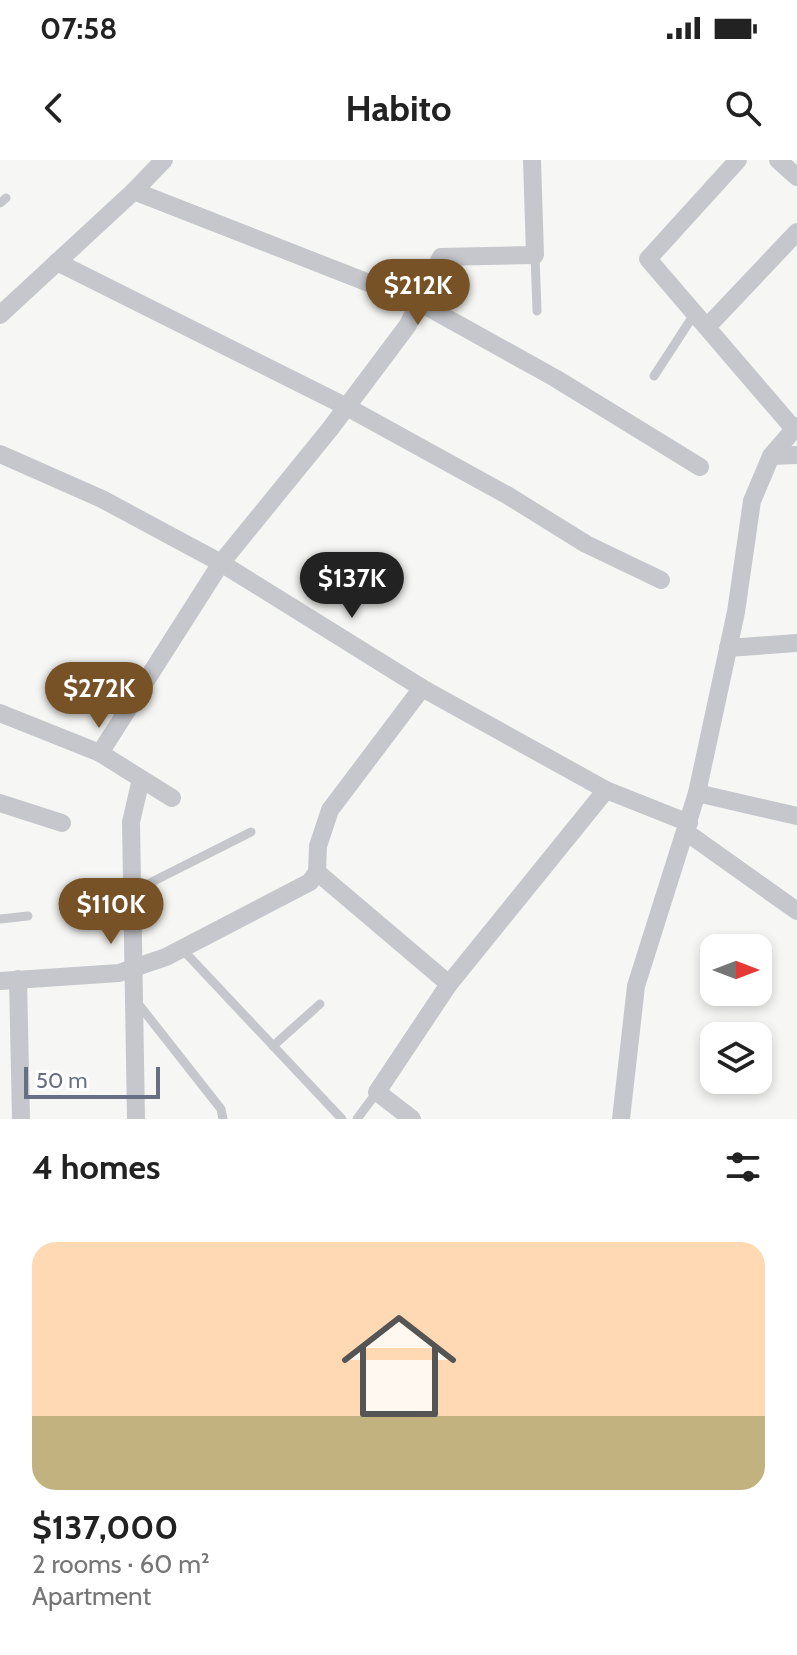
<!DOCTYPE html>
<meta charset="utf-8">
<style>
:root{--surface:#fff;--page:#f6f6f6;--text:#222;--muted:#767676;--accent:#775226}
body{margin:0;font-family:Cabin,sans-serif;background:var(--page);color:var(--text);height:100vh;display:flex;flex-direction:column;font-size:30px;white-space:nowrap}
*{box-sizing:border-box;margin:0}
p{font-size:26px;color:var(--muted)}
.icon{flex:none;width:44px;height:44px;fill:none;stroke:currentColor;stroke-width:2;stroke-linecap:round;stroke-linejoin:round}
.map{position:relative;height:959px;overflow:hidden}
.sheet{display:flex;flex-direction:column;background:var(--surface);flex:1}
.sheet>*{flex:none}
.needle{width:52px;rotate:90deg}
.fabs{position:absolute;left:700px;top:774px;display:grid;gap:16px}
.fabs a{display:grid;place-items:center;width:72px;height:72px;border-radius:16px;background:var(--surface);box-shadow:0 4px 12px #0003;font-size:40px}
.scale{position:absolute;left:24px;bottom:20px;width:136px;box-sizing:border-box;padding-left:8px;border:4px solid #676f85;border-top:0;font-size:22px;line-height:28px;white-space:nowrap;color:#676f85;-webkit-text-stroke:6px #fff;paint-order:stroke}
.price{position:absolute;translate:-50% -68px;padding:0 18px;border-radius:28px;background:var(--accent);color:#fff;font-size:26px;line-height:52px;filter:drop-shadow(0 2px 4px #0008)}
.price::after{content:'';position:absolute;left:50%;top:48px;width:24px;height:18px;margin-left:-12px;background:inherit;clip-path:polygon(0 0,100% 0,50% 100%)}
.price.selected{background:#222;color:#fff}
ul{padding:0;list-style:none}
li{display:grid;align-content:center;gap:16px;height:424px;padding:0 32px}
li span{display:grid;place-items:center;height:248px;border-radius:24px;color:#555}
li>.icon{margin-inline-start:auto}
span .icon{width:144px;height:144px;fill:#fffc;stroke-width:1}
li b{font-size:34px}
h2{display:flex;justify-content:space-between;align-items:center;height:96px;padding:0 32px;font-size:34px}
.status{display:flex;justify-content:space-between;align-items:center;height:56px;padding:0 40px;background:var(--surface);direction:ltr}
.status svg{height:22px;fill:currentColor}
header{display:flex;justify-content:space-between;align-items:center;height:104px;padding:0 32px;background:var(--surface);font-size:36px;font-weight:700}
.map>svg:first-child{display:block}
.lines{fill:none;stroke-linecap:round;stroke-linejoin:round}
.service{stroke:#c5c7cc;stroke-width:9}
.minor{stroke:#c5c7cc;stroke-width:18}
</style>
<div class="status"><b>07:58</b><svg viewBox="0 0 49 12"><path d="M0 12V9h3v3zM5 12V6h3v6zM10 12V3h3v9zM15 12V0h3v12zM26 1h20v11H26zM47 4h2v5h-2z"/></svg></div>
<header><svg class="icon" aria-label="back" viewBox="0 0 24 24"><path d="M15 5l-7 7 7 7"/></svg>Habito<svg class="icon" aria-label="search" viewBox="0 0 24 24"><circle cx="10" cy="10" r="6"/><path d="M15 15l6 6"/></svg></header>
<div class="map">
<svg width="797" height="959" viewBox="0 0 797 959">
<rect width="100%" height="100%" fill="#f6f7f4"/>
<g class="lines">
<g class="service">
<polyline points="0,43 6,38"/>
<polyline points="535,95 537,151"/>
<polyline points="654,216 695,153"/>
<polyline points="132,732 251,672"/>
<polyline points="0,759 28,756"/>
<polyline points="182,789 342,959"/>
<polyline points="136,841 221,949 223,959"/>
<polyline points="273,886 320,844"/>
<polyline points="357,959 377,932"/>
</g>
<g class="minor">
<polyline points="738,0 648,99 794,269"/>
<polyline points="778,0 797,17"/>
<polyline points="134,31 420,143 555,218 700,307"/>
<polyline points="57,102 347,247 507,335 586,384 661,420"/>
<polyline points="0,155 134,31 164,0"/>
<polyline points="707,167 797,72"/>
<polyline points="0,294 102,339 221,403 422,528 606,630 689,663"/>
<polyline points="771,296 797,295"/>
<polyline points="728,488 797,483"/>
<polyline points="0,553 100,593 172,638"/>
<polyline points="100,593 221,403 330,269 408,165 441,97 535,95 532,0"/>
<polyline points="697,633 797,656"/>
<polyline points="0,643 62,663"/>
<polyline points="686,672 797,751"/>
<polyline points="317,712 449,824"/>
<polyline points="18,819 21,959"/>
<polyline points="0,821 119,813 166,797 310,722 317,712 318,686 330,650 422,528"/>
<polyline points="136,959 131,662 141,619"/>
<polyline points="412,959 377,932 449,824 606,630"/>
<polyline points="621,959 636,826 697,633 736,452 752,341 771,296 797,266"/>
</g>
</g>
</svg>
<div class="fabs">
<a><svg class="needle" viewBox="-14 -14 28 28"><path d="M0-13l5 13h-10z" fill="#e53935"/><path d="M0 13l5-13h-10z" fill="#767676"/></svg></a>
<a><svg class="icon" aria-label="layers" viewBox="0 0 24 24"><path d="M12 4l9 5-9 5-9-5zM3 14l9 5 9-5"/></svg></a>
</div>
<div class="scale">50 m</div>
<b class="price" style="left:418px;top:167px">$212K</b>
<b class="price selected" style="left:352px;top:460px">$137K</b>
<b class="price" style="left:99px;top:570px">$272K</b>
<b class="price" style="left:111px;top:786px">$110K</b>
</div>
<section class="sheet">
<h2>4 homes<svg class="icon" aria-label="filters" viewBox="0 0 24 24"><path d="M4 7h16M4 17h16"/><circle cx="9" cy="7" r="2"/><circle cx="15" cy="17" r="2"/></svg></h2>
<ul>
<li><span style="background:linear-gradient(#ffd9b3 70%,#c2b280 0)"><svg class="icon" aria-label="home" viewBox="0 0 24 24"><path d="M3 11l9-7 9 7M6 9v11h12V9"/></svg></span><div><b>$137,000</b><p>2 rooms · 60 m²</p><p>Apartment</p></div></li>
</ul>
</section>
